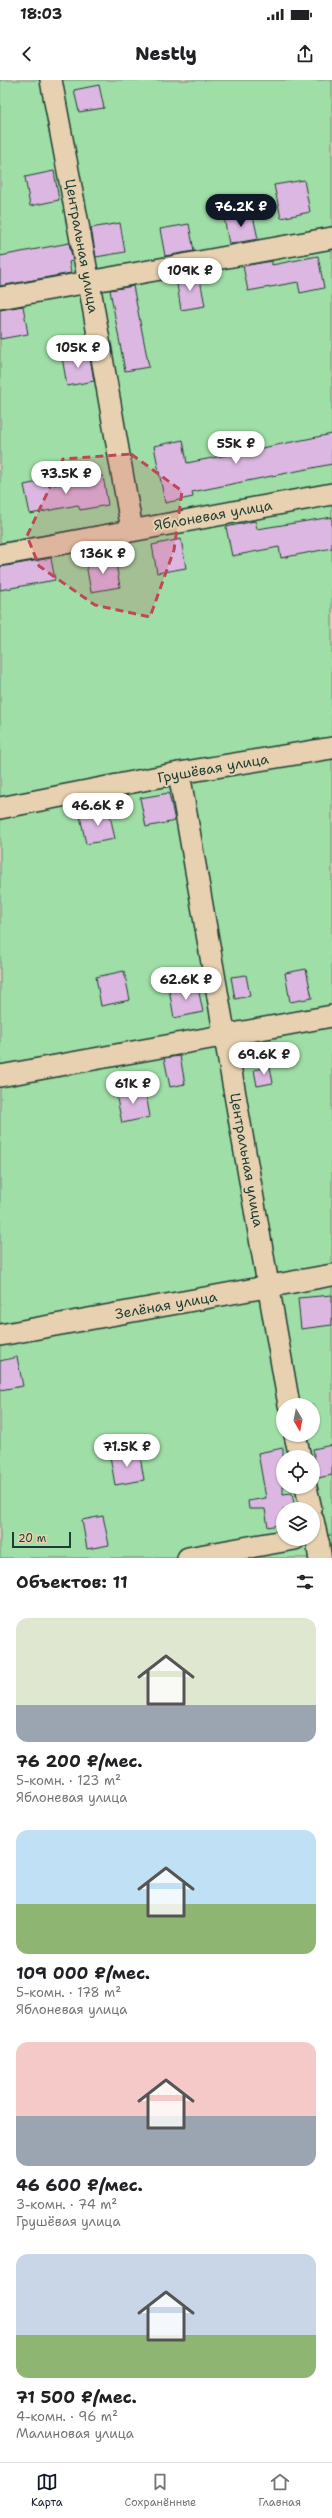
<!DOCTYPE html>
<html lang="ru">
<meta charset="utf-8">
<style>
:root{--surface:#fff;--page:#f6f6f6;--text:#202124;--muted:#757577;--line:#e0e0e0;--accent:#111827}
body{margin:0;font-family:"Shantell Sans",sans-serif;background:var(--page);color:var(--text);height:100vh;display:flex;flex-direction:column;font-size:15px;white-space:nowrap}
*{box-sizing:border-box;margin:0}
p{font-size:13px;color:var(--muted)}
.icon{flex:none;width:22px;height:22px;fill:none;stroke:currentColor;stroke-width:2;stroke-linecap:round;stroke-linejoin:round}
.map{position:relative;height:1478px;overflow:hidden}
.side{display:flex;flex-direction:column;background:var(--surface);flex:1}
.side>*{flex:none}
.needle{width:26px;rotate:170deg}
.buttons{position:absolute;left:276px;top:1318px;display:grid;gap:8px}
.buttons a{display:grid;place-items:center;width:44px;height:44px;border-radius:50%;background:var(--surface);box-shadow:0 1px 3px #0004;font-size:20px}
.scale{position:absolute;left:12px;bottom:10px;width:59px;box-sizing:border-box;padding-left:4px;border:2px solid #1f3d34;border-top:0;font-size:11px;line-height:14px;white-space:nowrap;color:#1f3d34;-webkit-text-stroke:3px #e7d1b0;paint-order:stroke}
.price{position:absolute;translate:-50% -34px;padding:0 9px;border-radius:14px;background:#fff;color:#222;font-size:13px;line-height:26px;filter:drop-shadow(0 1px 2px #0008)}
.price::after{content:'';position:absolute;left:50%;top:24px;width:12px;height:9px;margin-left:-6px;background:inherit;clip-path:polygon(0 0,100% 0,50% 100%)}
.price.active{background:var(--accent);color:#fff}
ul{padding:0;list-style:none}
li{display:grid;align-content:center;gap:8px;height:212px;padding:0 16px}
li span{display:grid;place-items:center;height:124px;border-radius:12px;color:#555}
li>.icon{margin-inline-start:auto}
span .icon{width:72px;height:72px;fill:#fffc;stroke-width:1}
li b{font-size:17px}
h2{display:flex;justify-content:space-between;align-items:center;height:48px;padding:0 16px;font-size:17px}
.status{display:flex;justify-content:space-between;align-items:center;height:28px;padding:0 20px;background:var(--surface);direction:ltr}
.status svg{height:11px;fill:currentColor}
header{display:flex;justify-content:space-between;align-items:center;height:52px;padding:0 16px;background:var(--surface);font-size:18px;font-weight:800}
.menu{display:flex;justify-content:space-around;align-items:center;height:56px;border-top:1px solid var(--line);background:var(--surface);font-size:11px;color:var(--muted)}
.menu a{display:grid;justify-items:center;gap:2px}
.menu .active{color:var(--accent)}
.map>svg:first-child{display:block}
.green{fill:#9fdea6;stroke:#5f8e6d;fill-rule:evenodd}
.building{fill:#dcb7e1;stroke:#1f3d34}
.lines{fill:none;stroke-linecap:round;stroke-linejoin:round}
.street-casing{stroke:#1f3d34;stroke-width:24}
.secondary-casing{stroke:#1f3d34;stroke-width:25}
.street{stroke:#e7d1b0;stroke-width:21}
.secondary{stroke:#e7d1b0;stroke-width:22}
.marked{fill:#bf4857;fill-opacity:0.2;stroke:#bf4857;stroke-width:3;stroke-dasharray:8 5;stroke-linejoin:round}
.labels{text-anchor:middle;stroke-width:4;stroke-linejoin:round;paint-order:stroke}
.street-label{font-size:14px;fill:#1f3d34;stroke:#e7d1b0}
</style>
<div class="status"><b>18:03</b><svg viewBox="0 0 49 12"><path d="M0 12V9h3v3zM5 12V6h3v6zM10 12V3h3v9zM15 12V0h3v12zM26 1h20v11H26zM47 4h2v5h-2z"/></svg></div>
<header><svg class="icon" aria-label="back" viewBox="0 0 24 24"><path d="M15 5l-7 7 7 7"/></svg>Nestly<svg class="icon" aria-label="share" viewBox="0 0 24 24"><path d="M12 15V3M7 8l5-5 5 5M5 13v7h14v-7"/></svg></header>
<div class="map">
<svg width="332" height="1478" viewBox="0 0 332 1478">
<rect width="100%" height="100%" fill="#e4c9bf"/>
<filter id="ink" filterUnits="userSpaceOnUse"><feTurbulence type="fractalNoise" baseFrequency=".025" numOctaves="2"/><feDisplacementMap in="SourceGraphic" scale="8" xChannelSelector="R" yChannelSelector="G"/><feConvolveMatrix kernelMatrix="1 2 1 2 8 2 1 2 1" color-interpolation-filters="sRGB"/></filter>
<g filter="url(#ink)">
<g class="green">
<polygon points="0,0 332,0 332,404 0,463"/>
<path d="M 332,408 L 332,1454 L 313,1457 L 313,1429 L 283,1429 L 283,1459 L 196,1478 L 0,1478 L 0,468 ZM 283,1325 L 313,1325 L 313,1355 L 283,1355 ZM 283,1377 L 313,1377 L 313,1407 L 283,1407 Z"/>
<polygon points="332,1455 332,1478 203,1478"/>
</g>
<g class="building">
<polygon points="99,5 104,28 79,32 74,10"/>
<polygon points="54,91 59,120 30,126 25,97"/>
<polygon points="304,100 310,132 281,138 274,105"/>
<polygon points="252,131 258,159 229,164 224,137"/>
<polygon points="120,143 125,172 96,177 91,148"/>
<polygon points="189,144 194,171 165,176 160,149"/>
<polygon points="69,163 73,181 69,182 71,193 0,206 0,176"/>
<polygon points="318,176 324,208 300,213 298,202 248,211 243,186 272,181 272,185"/>
<polygon points="199,194 205,226 181,230 176,198"/>
<polygon points="133,206 149,287 125,291 110,210"/>
<polygon points="23,226 28,254 0,259 0,230"/>
<polygon points="89,272 94,301 67,306 62,277"/>
<polygon points="332,354 332,384 192,412 193,417 165,423 154,366 183,360 187,383"/>
<polygon points="103,396 108,425 80,430 78,425 30,434 24,405 53,399 54,405"/>
<polygon points="332,437 332,468 281,478 279,467 232,476 226,447 255,441 257,449"/>
<polygon points="181,459 186,488 157,493 152,465"/>
<polygon points="51,478 55,500 0,510 0,487"/>
<polygon points="115,478 120,507 91,512 86,484"/>
<polygon points="169,713 175,741 146,747 140,718"/>
<polygon points="109,730 115,759 86,764 80,736"/>
<polygon points="306,889 312,918 290,922 285,893"/>
<polygon points="124,891 130,920 101,926 96,897"/>
<polygon points="246,895 250,916 235,919 231,897"/>
<polygon points="197,903 203,932 174,938 169,909"/>
<polygon points="180,976 185,1004 170,1007 164,978"/>
<polygon points="270,987 273,1003 257,1006 254,990"/>
<polygon points="145,1008 150,1037 122,1043 116,1014"/>
<polygon points="332,1215 332,1245 301,1249 298,1218"/>
<polygon points="17,1277 23,1306 0,1310 0,1281"/>
<polygon points="332,1365 332,1395 318,1398 313,1369"/>
<polygon points="283,1368 283,1414 292,1413 295,1429 283,1429 283,1444 268,1447 265,1429 249,1429 248,1421 266,1418 258,1373"/>
<polygon points="139,1370 144,1400 115,1405 110,1376"/>
<polygon points="103,1436 109,1465 87,1469 82,1440"/>
</g>
<g class="lines">
<g class="street-casing">
<g id="street">
<polyline points="51,0 89,203 132,450"/>
<polyline points="0,218 332,158"/>
<polyline points="0,475 332,414"/>
<polyline points="179,693 289,1325"/>
<polyline points="0,728 179,693 332,668"/>
<polyline points="0,996 332,936"/>
<polyline points="0,1255 332,1195"/>
<polyline points="295,1355 300,1377"/>
<polyline points="306,1407 311,1429"/>
<polyline points="313,1440 318,1463"/>
<polyline points="188,1478 295,1459"/>
</g>
</g>
<g class="secondary-casing">
<polyline id="secondary" points="318,1463 320,1478"/>
</g>
<use href="#street" class="street"/>
<use href="#secondary" class="secondary"/>
</g>
</g>
<path class="marked" d="M 131,374 L 182,411 L 174,470 L 150,537 L 95,525 L 39,486 L 27,456 L 63,379 Z"/>
<g class="labels">
<g class="street-label">
<text transform="translate(82 166) rotate(80)" y="5">Центральная улица</text>
<text transform="translate(213 435) rotate(-10)" y="5">Яблоневая улица</text>
<text transform="translate(213 688) rotate(-10)" y="5">Грушёвая улица</text>
<text transform="translate(247 1080) rotate(80)" y="5">Центральная улица</text>
<text transform="translate(166 1225) rotate(-10)" y="5">Зелёная улица</text>
</g>
</g>
</svg>
<div class="buttons">
<a><svg class="needle" viewBox="-14 -14 28 28"><path d="M0-13l5 13h-10z" fill="#e53935"/><path d="M0 13l5-13h-10z" fill="#757577"/></svg></a>
<a><svg class="icon" aria-label="locate" viewBox="0 0 24 24"><circle cx="12" cy="12" r="6"/><path d="M12 2v4M12 18v4M2 12h4M18 12h4"/></svg></a>
<a><svg class="icon" aria-label="layers" viewBox="0 0 24 24"><path d="M12 4l9 5-9 5-9-5zM3 14l9 5 9-5"/></svg></a>
</div>
<div class="scale">20 m</div>
<b class="price active" style="left:241px;top:148px">76.2K ₽</b>
<b class="price" style="left:190px;top:212px">109K ₽</b>
<b class="price" style="left:78px;top:289px">105K ₽</b>
<b class="price" style="left:236px;top:385px">55K ₽</b>
<b class="price" style="left:66px;top:415px">73.5K ₽</b>
<b class="price" style="left:103px;top:495px">136K ₽</b>
<b class="price" style="left:98px;top:747px">46.6K ₽</b>
<b class="price" style="left:186px;top:921px">62.6K ₽</b>
<b class="price" style="left:264px;top:996px">69.6K ₽</b>
<b class="price" style="left:133px;top:1025px">61K ₽</b>
<b class="price" style="left:127px;top:1388px">71.5K ₽</b>
</div>
<section class="side">
<h2>Объектов: 11<svg class="icon" aria-label="filters" viewBox="0 0 24 24"><path d="M4 7h16M4 17h16"/><circle cx="9" cy="7" r="2"/><circle cx="15" cy="17" r="2"/></svg></h2>
<ul>
<li><span style="background:linear-gradient(#dfe7d0 70%,#9aa5b1 0)"><svg class="icon" aria-label="home" viewBox="0 0 24 24"><path d="M3 11l9-7 9 7M6 9v11h12V9"/></svg></span><div><b>76 200 ₽/мес.</b><p>5-комн. · 123 m²</p><p>Яблоневая улица</p></div></li>
<li><span style="background:linear-gradient(#bfe0f5 60%,#8fb573 0)"><svg class="icon" aria-label="home" viewBox="0 0 24 24"><path d="M3 11l9-7 9 7M6 9v11h12V9"/></svg></span><div><b>109 000 ₽/мес.</b><p>5-комн. · 178 m²</p><p>Яблоневая улица</p></div></li>
<li><span style="background:linear-gradient(#f6c9c9 60%,#9aa5b1 0)"><svg class="icon" aria-label="home" viewBox="0 0 24 24"><path d="M3 11l9-7 9 7M6 9v11h12V9"/></svg></span><div><b>46 600 ₽/мес.</b><p>3-комн. · 74 m²</p><p>Грушёвая улица</p></div></li>
<li><span style="background:linear-gradient(#c9d6e8 65%,#8fb573 0)"><svg class="icon" aria-label="home" viewBox="0 0 24 24"><path d="M3 11l9-7 9 7M6 9v11h12V9"/></svg></span><div><b>71 500 ₽/мес.</b><p>4-комн. · 96 m²</p><p>Малиновая улица</p></div></li>
</ul>
</section>
<nav class="menu">
<a class="active"><svg class="icon" aria-label="map" viewBox="0 0 24 24"><path d="M3 6l6-2 6 2 6-2v14l-6 2-6-2-6 2zM9 4v14M15 6v14"/></svg>Карта</a>
<a><svg class="icon" aria-label="saved" viewBox="0 0 24 24"><path d="M7 4h10v16l-5-4-5 4z"/></svg>Сохранённые</a>
<a><svg class="icon" aria-label="home" viewBox="0 0 24 24"><path d="M3 11l9-7 9 7M6 9v11h12V9"/></svg>Главная</a>
</nav>
